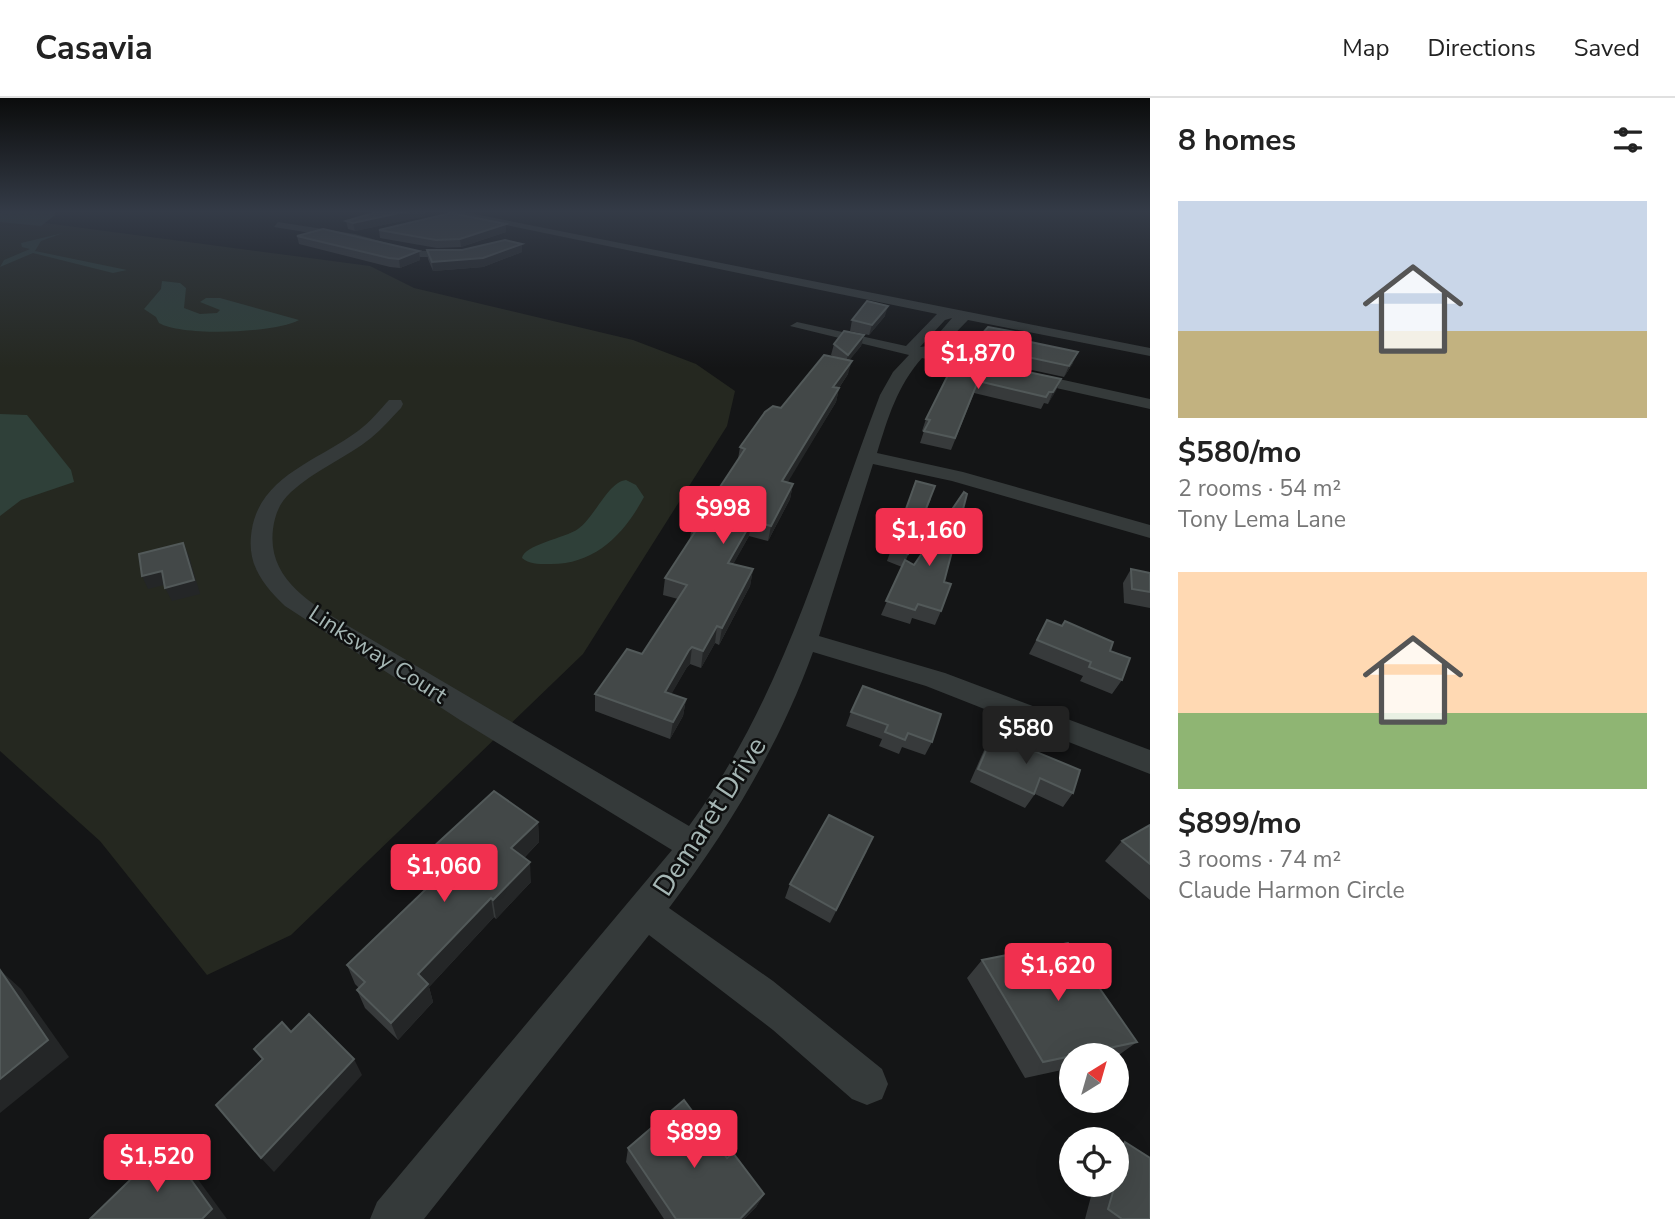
<!DOCTYPE html>
<meta charset="utf-8">
<style>
:root{--surface:#fff;--page:#f2f2f2;--text:#222;--muted:#767676;--line:#e0e0e0;--accent:#f1304f}
body{margin:0;font-family:"Nunito Sans",sans-serif;background:var(--page);color:var(--text);height:100vh;display:flex;flex-direction:column;font-size:26px;white-space:nowrap}
*{box-sizing:border-box;margin:0}
p{font-size:23px;color:var(--muted)}
.icon{flex:none;width:38px;height:38px;fill:none;stroke:currentColor;stroke-width:2;stroke-linecap:round;stroke-linejoin:round}
.map{position:relative;flex:1;overflow:hidden}
.details{display:flex;flex-direction:column;background:var(--surface);width:525px}
.details>*{flex:none}
.needle{width:46px;rotate:37deg}
.fabs{position:absolute;left:1059px;top:945px;display:grid;gap:14px}
.fabs a{display:grid;place-items:center;width:70px;height:70px;border-radius:50%;background:var(--surface);box-shadow:0 7px 28px #0002;font-size:35px}
.price{position:absolute;translate:-50% -60px;padding:0 16px;border-radius:7px;background:var(--accent);color:#fff;font-size:23px;line-height:46px;filter:drop-shadow(0 2px 4px #0008)}
.price::after{content:'';position:absolute;left:50%;top:42px;width:21px;height:16px;margin-left:-10px;background:inherit;clip-path:polygon(0 0,100% 0,50% 100%)}
.price.active{background:#222;color:#fff}
ul{padding:0;list-style:none}
li{display:grid;align-content:center;gap:14px;height:371px;padding:0 28px}
li span{display:grid;place-items:center;height:217px;border-radius:0px;color:#555}
li>.icon{margin-inline-start:auto}
span .icon{width:126px;height:126px;fill:#fffc;stroke-width:1}
li b{font-size:30px}
h2{display:flex;justify-content:space-between;align-items:center;height:84px;padding:0 28px;font-size:30px}
header{display:flex;align-items:center;gap:42px;box-sizing:border-box;height:98px;padding:0 35px;background:var(--surface);border-bottom:2px solid var(--line)}
header strong{font-size:33px}
nav{display:flex;gap:38px;margin-inline-start:auto;font-size:24px}
main{display:flex;flex:1;min-height:0}
.map>svg:first-child{display:block}
.green{fill:#252820}
.water{fill:#2f4039}
.lines{fill:none;stroke-linecap:round;stroke-linejoin:round}
.street{fill:#353a3a;fill-rule:evenodd}
.wall{fill:#373a3b}
.shaded-wall{fill:#242627}
.building{fill:#434848;stroke:#525959;stroke-width:2}
.labels{text-anchor:middle;stroke-width:5;stroke-linejoin:round;paint-order:stroke}
.street-label{font-size:23px;fill:#a5b6b4;stroke:#0f1010}
.near-street-label{font-size:28px;fill:#a5b6b4;stroke:#0f1010}
</style>
<header>
<strong>Casavia</strong>
<nav><a>Map</a><a>Directions</a><a>Saved</a></nav>
</header>
<main>
<div class="map">
<svg width="1150" height="1121" viewBox="0 0 1150 1121">
<rect width="100%" height="100%" fill="#141516"/>
<polygon class="green" points="0,119 370,168 414,190 633,242 696,266 735,293 727,328 583,556 291,837 207,877 100,743 0,653"/>
<g class="water">
<polygon points="10,113 55,113 55,117 41,128 0,124 0,115"/>
<polygon points="63,135 41,143 35,153 127,172 113,175 33,155 0,169 4,162 30,151 22,149 21,145"/>
<path d="M 162,183 L 180,185 L 186,190 L 184,210 L 200,216 L 217,215 L 220,212 L 200,204 L 206,200 L 220,200 L 299,222 C 276,235 183,239 159,225 L 156,219 L 144,211 L 161,191 Z"/>
<polygon points="0,316 27,317 71,372 74,384 21,402 0,418"/>
<path d="M 626,382 L 636,387 L 644,399 C 623,438 593,468 547,466 C 538,466 529,466 522,460 C 524,447 565,440 578,431 C 595,419 608,384 626,382 Z"/>
</g>
<g class="lines">
<g class="street">
<path d="M 438,113 L 459,113 L 1150,250 L 1150,258 L 968,222 L 937,254 L 1150,301 L 1150,311 L 922,260 C 897,288 888,320 877,355 L 963,374 L 1150,427 L 1150,440 L 952,383 L 873,366 L 819,538 L 945,575 L 1150,652 L 1150,676 L 926,588 L 813,554 C 780,646 728,732 669,810 L 773,883 L 882,971 L 888,986 L 882,1001 L 867,1007 L 852,1001 L 773,932 L 649,837 L 424,1121 L 370,1121 L 377,1104 L 672,752 L 460,622 L 285,508 C 264,488 248,468 251,438 C 256,379 318,363 358,333 C 370,324 379,313 389,302 L 401,302 L 403,306 L 401,310 C 391,320 382,331 371,340 C 346,360 315,372 291,394 C 280,404 275,416 273,431 C 267,480 309,504 345,526 L 689,728 C 786,594 822,449 880,297 L 893,274 L 909,257 L 790,228 L 797,224 L 906,248 L 937,216 ZM 952,220 L 928,248 L 920,249 L 945,222 Z"/>
<polygon points="278,124 355,136 415,153 461,153 467,156 461,159 414,159 354,142 274,129"/>
</g>
</g>
<g class="wall">
<polygon points="380,113 425,113 425,118 355,133 348,131 346,123"/>
<polygon points="379,132 506,134 461,149 437,150 380,140"/>
<polygon points="297,138 419,153 420,162 400,170 390,169 299,146"/>
<polygon points="522,146 522,154 483,169 433,173 428,161 427,152 462,152"/>
<polygon points="885,218 869,237 850,233 852,222"/>
<polygon points="864,237 861,248 849,262 848,276 839,290 836,304 787,384 793,386 790,401 768,443 749,438 733,466 753,471 750,488 719,547 715,545 701,570 690,566 687,569 671,596 686,601 683,618 670,641 595,613 595,596 642,556 678,501 663,497 665,480 690,441 691,433 738,361 740,349 834,259 831,257 834,246"/>
<polygon points="1023,243 1073,265 1064,279 968,258 972,247"/>
<polygon points="954,265 1061,281 1048,306 1044,305 1041,311 974,295 951,352 920,345 924,333 922,333 926,321"/>
<polygon points="916,383 931,401 906,462 944,484 941,513 935,527 912,520 910,526 881,517 902,469 887,463"/>
<polygon points="1131,471 1150,475 1150,510 1124,505 1123,485"/>
<polygon points="1047,522 1110,553 1122,582 1112,596 1080,583 1083,578 1029,556"/>
<polygon points="851,614 932,644 925,657 902,649 899,656 879,648 882,641 846,628"/>
<polygon points="993,636 1073,695 1063,709 1035,696 1025,710 970,684 985,650"/>
<polygon points="538,724 539,744 524,760 531,784 496,821 494,819 429,889 433,904 398,942 365,910 357,892 359,890 355,886 347,867 441,777 434,772 430,752"/>
<polygon points="1150,727 1150,802 1105,763 1122,743"/>
<polygon points="867,753 830,825 785,800 790,786"/>
<polygon points="982,862 1137,944 1116,959 1116,957 1071,957 1071,970 1025,980 967,880"/>
<polygon points="1125,1044 1150,1121 1085,1121 1094,1087 1116,1087 1116,1049"/>
<polygon points="628,1050 727,1060 764,1096 756,1109 744,1121 664,1121 626,1064"/>
</g>
<g class="shaded-wall">
<polygon points="408,113 425,113 425,118 355,133 353,125"/>
<polygon points="506,126 506,134 461,149 460,141"/>
<polygon points="522,146 522,154 483,169 433,173 432,164"/>
<polygon points="419,153 420,162 400,170 399,161"/>
<polygon points="888,208 885,218 869,237 872,227"/>
<polygon points="864,237 861,248 845,268 848,257"/>
<polygon points="1078,254 1073,265 1064,279 1069,268"/>
<polygon points="852,263 848,276 830,303 833,289"/>
<polygon points="1061,281 1056,293 1048,306 1053,294"/>
<polygon points="839,290 836,304 779,399 782,383"/>
<polygon points="793,386 790,401 768,443 771,428"/>
<polygon points="752,423 749,438 725,481 728,465"/>
<polygon points="183,445 189,458 200,496 172,503 165,490"/>
<polygon points="753,471 750,488 719,547 722,530"/>
<polygon points="162,473 168,486 148,491 142,478"/>
<polygon points="717,528 715,545 701,570 703,553"/>
<polygon points="692,549 690,566 687,569 663,611 665,594 689,552"/>
<polygon points="686,601 683,618 670,641 673,624"/>
<polygon points="538,724 539,744 513,771 511,750"/>
<polygon points="530,764 531,784 496,821 493,802"/>
<polygon points="491,800 494,819 429,889 433,904 398,942 391,925 418,876"/>
<polygon points="0,872 21,891 69,959 0,1015"/>
<polygon points="354,961 362,977 274,1074 261,1060"/>
<polygon points="166,1047 183,1061 227,1121 202,1121"/>
<polygon points="764,1096 756,1109 744,1121 740,1121"/>
</g>
<g class="building">
<polygon points="380,113 408,113 353,125 346,123"/>
<polygon points="451,115 506,126 460,141 436,142 379,132"/>
<polygon points="323,131 419,153 399,161 389,160 297,138"/>
<polygon points="505,142 522,146 483,160 432,164 427,152 462,152"/>
<polygon points="867,203 888,208 872,227 852,222"/>
<polygon points="988,229 1026,236 1021,242 1078,254 1069,268 972,247"/>
<polygon points="844,233 864,237 848,257 834,246"/>
<polygon points="824,257 852,263 833,289 839,290 782,383 793,386 771,428 752,423 728,465 753,471 722,530 717,528 703,553 692,549 689,552 665,594 686,601 673,624 595,596 627,551 642,556 687,487 665,480 695,434 691,433 745,351 740,349 765,314 773,308 781,310"/>
<polygon points="962,260 1061,281 1053,294 1049,294 1046,299 978,283 955,340 924,333 930,322 926,321 954,265"/>
<polygon points="916,383 935,388 908,456 892,450"/>
<polygon points="964,394 967,396 944,484 951,486 941,513 918,506 915,512 886,503 905,462 914,467"/>
<polygon points="183,445 194,482 165,490 162,473 142,478 139,456"/>
<polygon points="1131,471 1150,475 1150,494 1132,491"/>
<polygon points="1047,522 1062,528 1065,523 1113,544 1110,553 1130,560 1122,582 1089,569 1091,564 1037,542"/>
<polygon points="863,588 941,616 932,644 908,635 905,642 885,634 888,627 851,614"/>
<polygon points="993,636 1080,672 1073,695 1040,680 1034,696 978,671"/>
<polygon points="494,693 538,724 511,750 530,764 493,802 491,800 418,876 428,886 391,925 357,892 365,884 347,867 450,768 430,752"/>
<polygon points="829,717 873,739 836,812 790,786"/>
<polygon points="1150,727 1150,766 1122,743"/>
<polygon points="1068,845 1137,944 1043,964 982,862"/>
<polygon points="0,872 48,942 0,981"/>
<polygon points="309,916 354,961 261,1060 216,1007 263,961 254,951 282,924 291,934"/>
<polygon points="684,1002 727,1060 733,1055 764,1096 740,1121 676,1121 628,1050"/>
<polygon points="1125,1044 1150,1060 1150,1121 1122,1121 1108,1111 1115,1087 1116,1087 1116,1079"/>
<polygon points="166,1047 212,1111 202,1121 90,1121"/>
</g>
<linearGradient id="sky" x2="0" y2="1"><stop stop-color="#0b0c0c"/><stop offset="0.42" stop-color="#343b47"/><stop offset="1" stop-color="#343b47" stop-opacity="0"/></linearGradient>
<rect width="1150" height="270" fill="url(#sky)"/>
<g class="labels">
<g class="street-label">
<text transform="translate(378 556) rotate(33)" y="8">Linksway Court</text>
</g>
<g class="near-street-label">
<text transform="translate(709 718) rotate(-57)" y="10">Demaret Drive</text>
</g>
</g>
</svg>
<div class="fabs">
<a><svg class="needle" viewBox="-14 -14 28 28"><path d="M0-13l5 13h-10z" fill="#e53935"/><path d="M0 13l5-13h-10z" fill="#767676"/></svg></a>
<a><svg class="icon" aria-label="locate" viewBox="0 0 24 24"><circle cx="12" cy="12" r="6"/><path d="M12 2v4M12 18v4M2 12h4M18 12h4"/></svg></a>
</div>
<b class="price" style="left:978px;top:293px">$1,870</b>
<b class="price" style="left:723px;top:448px">$998</b>
<b class="price" style="left:929px;top:470px">$1,160</b>
<b class="price active" style="left:1026px;top:668px">$580</b>
<b class="price" style="left:444px;top:806px">$1,060</b>
<b class="price" style="left:1058px;top:905px">$1,620</b>
<b class="price" style="left:694px;top:1072px">$899</b>
<b class="price" style="left:157px;top:1096px">$1,520</b>
</div>
<section class="details">
<h2>8 homes<svg class="icon" aria-label="filters" viewBox="0 0 24 24"><path d="M4 7h16M4 17h16"/><circle cx="9" cy="7" r="2"/><circle cx="15" cy="17" r="2"/></svg></h2>
<ul>
<li><span style="background:linear-gradient(#c9d6e8 60%,#c2b280 0)"><svg class="icon" aria-label="home" viewBox="0 0 24 24"><path d="M3 11l9-7 9 7M6 9v11h12V9"/></svg></span><div><b>$580/mo</b><p>2 rooms · 54 m²</p><p>Tony Lema Lane</p></div></li>
<li><span style="background:linear-gradient(#ffd9b3 65%,#8fb573 0)"><svg class="icon" aria-label="home" viewBox="0 0 24 24"><path d="M3 11l9-7 9 7M6 9v11h12V9"/></svg></span><div><b>$899/mo</b><p>3 rooms · 74 m²</p><p>Claude Harmon Circle</p></div></li>
</ul>
</section>
</main>
